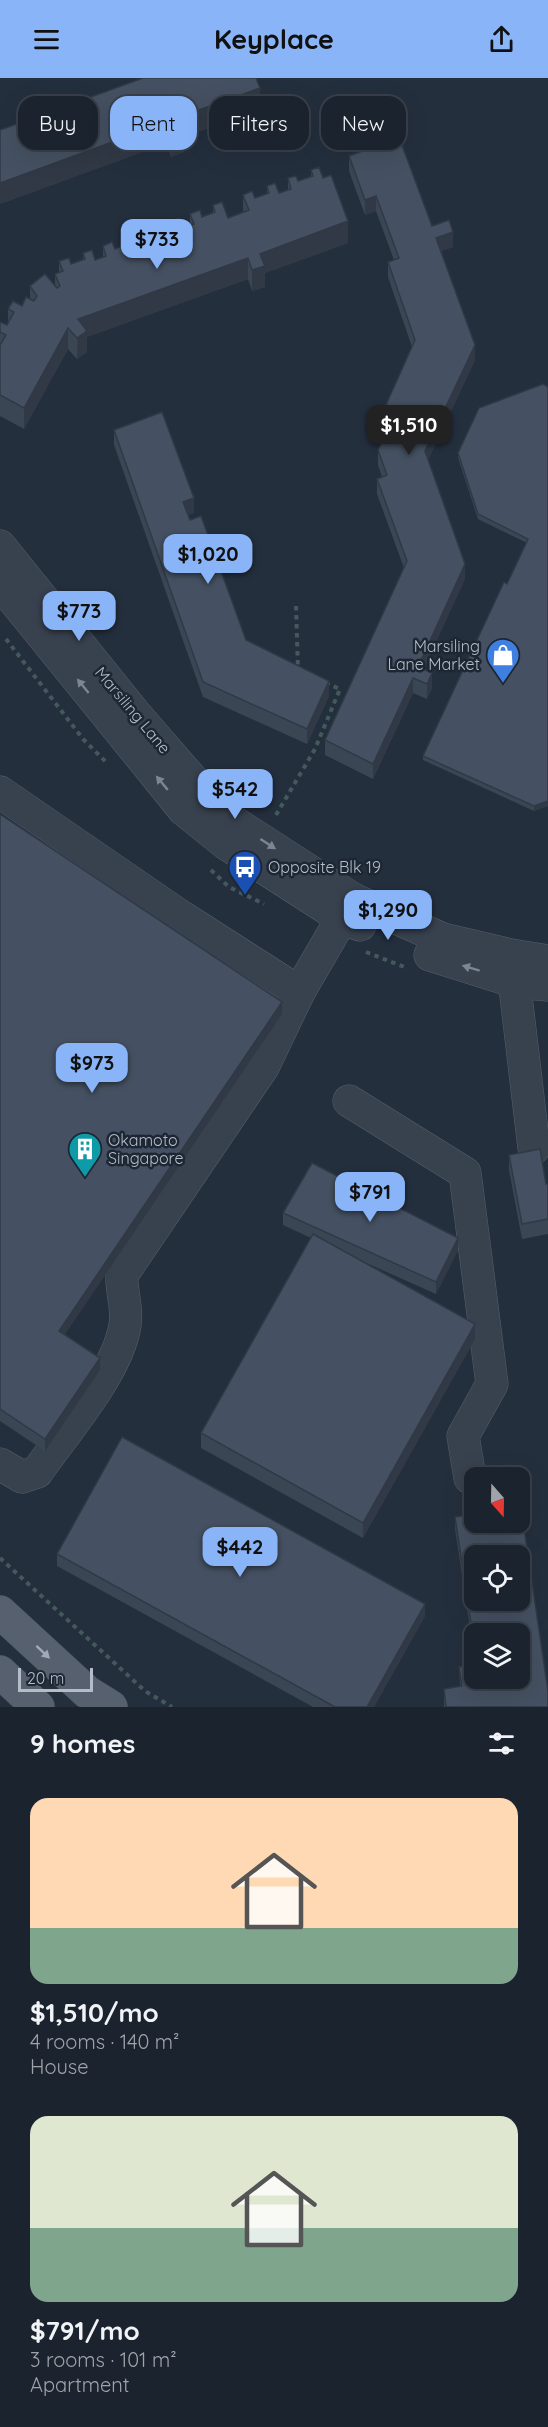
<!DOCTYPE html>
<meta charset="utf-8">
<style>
:root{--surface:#1b232e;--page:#282f3a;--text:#f1f3f6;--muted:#a0a4aa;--line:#39404a;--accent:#8ab4f8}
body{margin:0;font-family:Quicksand,sans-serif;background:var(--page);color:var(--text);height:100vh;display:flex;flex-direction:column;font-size:22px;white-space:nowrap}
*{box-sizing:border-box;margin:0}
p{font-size:20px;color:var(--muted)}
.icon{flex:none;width:33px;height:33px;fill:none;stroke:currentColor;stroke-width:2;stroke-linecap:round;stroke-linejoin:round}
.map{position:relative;height:1629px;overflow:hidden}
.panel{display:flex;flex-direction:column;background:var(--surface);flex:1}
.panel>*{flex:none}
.guide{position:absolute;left:18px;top:18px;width:513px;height:54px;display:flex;gap:12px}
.needle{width:39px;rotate:160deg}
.tools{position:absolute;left:464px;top:1389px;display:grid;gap:12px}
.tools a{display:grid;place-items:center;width:66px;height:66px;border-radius:12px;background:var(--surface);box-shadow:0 6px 24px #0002,0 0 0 2px var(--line);font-size:30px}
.scale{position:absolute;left:18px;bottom:15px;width:75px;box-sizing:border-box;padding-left:6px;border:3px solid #b4bcc9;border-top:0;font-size:16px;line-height:21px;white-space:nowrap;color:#b4bcc9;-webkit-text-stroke:4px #1d2633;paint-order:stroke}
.price{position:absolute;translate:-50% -51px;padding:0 14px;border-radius:12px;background:var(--accent);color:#111;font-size:20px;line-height:39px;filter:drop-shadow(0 2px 3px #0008)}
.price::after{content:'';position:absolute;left:50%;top:36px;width:18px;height:14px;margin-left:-9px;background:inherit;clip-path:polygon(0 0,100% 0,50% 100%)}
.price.current{background:#222;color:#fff}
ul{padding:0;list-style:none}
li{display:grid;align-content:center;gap:12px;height:318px;padding:0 30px}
li span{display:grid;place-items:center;height:186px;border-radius:18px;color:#555}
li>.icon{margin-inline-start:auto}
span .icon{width:108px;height:108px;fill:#fffc;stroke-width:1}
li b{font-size:26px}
h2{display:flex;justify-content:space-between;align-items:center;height:72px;padding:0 30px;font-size:26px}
.pill{padding:0 21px;border-radius:18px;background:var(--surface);box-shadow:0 6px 24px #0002,0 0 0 2px var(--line);font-size:21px;line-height:54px}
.pill.current{background:var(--accent);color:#111}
header{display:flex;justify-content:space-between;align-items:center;height:78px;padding:0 30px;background:var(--accent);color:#111;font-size:27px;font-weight:800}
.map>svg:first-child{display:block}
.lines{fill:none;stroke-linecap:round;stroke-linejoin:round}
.minor-casing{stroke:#565f6c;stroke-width:33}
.major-casing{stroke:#414a57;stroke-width:34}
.path{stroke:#44595c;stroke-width:4;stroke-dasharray:4.5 4.5;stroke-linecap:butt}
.minor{stroke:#38414e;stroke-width:32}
.major{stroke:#56606e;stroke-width:33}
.wall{fill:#3b4654}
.shaded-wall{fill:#303945}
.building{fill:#455162;stroke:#303945;stroke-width:1.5;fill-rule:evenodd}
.oneway{fill:#7c8592}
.oneway2{fill:#a1aab7}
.labels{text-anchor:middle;stroke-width:5;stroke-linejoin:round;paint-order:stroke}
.poi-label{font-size:16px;fill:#b4bcc9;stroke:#1d2633;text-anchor:start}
.street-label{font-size:16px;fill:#b4bcc9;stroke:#1d2633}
</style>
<header><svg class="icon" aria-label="menu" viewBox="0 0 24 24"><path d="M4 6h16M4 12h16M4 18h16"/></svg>Keyplace<svg class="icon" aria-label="share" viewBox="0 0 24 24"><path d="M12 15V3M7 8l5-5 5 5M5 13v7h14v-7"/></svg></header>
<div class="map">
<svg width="548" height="1629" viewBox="0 0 548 1629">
<rect width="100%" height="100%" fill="#242f3e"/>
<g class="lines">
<g class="minor-casing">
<g id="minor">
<polyline points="0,468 137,638 223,737 353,821 443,861 511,877 548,883"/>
<polyline points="0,505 184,732 225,765 342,840 360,847"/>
<polyline points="0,714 182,839 299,914"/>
<polyline points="430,877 516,904 548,907"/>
<polyline points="512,884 534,1070"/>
<polyline points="349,1023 465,1095 492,1306 463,1358 470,1400"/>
<path d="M 0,1386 L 22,1399 L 37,1394 C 64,1355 118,1294 125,1247 C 128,1229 121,1215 122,1197 L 263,989 L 299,914 L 353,821"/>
</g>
</g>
<g class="major-casing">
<g id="major">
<polyline points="0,1534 87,1614 111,1629"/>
<polyline points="0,1594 38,1629"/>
</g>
</g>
<g class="path">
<polyline points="296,528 298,592"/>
<polyline points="6,561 83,661 107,685"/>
<polyline points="276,737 315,671 340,611 325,605"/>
<polyline points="211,792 229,809 264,826"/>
<polyline points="366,874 407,890"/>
<polyline points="0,1480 145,1613 172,1629"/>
</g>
<use href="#minor" class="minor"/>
<use href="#major" class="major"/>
</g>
<g class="wall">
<polygon points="260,31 184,59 184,74 171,79 167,65 0,126 0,52"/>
<polygon points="349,78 432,148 453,169 441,173 475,282 428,382 465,501 423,591 432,610 427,621 413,615 373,701 325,677 325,662 404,490 377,416 377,401 382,399 378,387 378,372 382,362 378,360 378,345 412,269 388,199 388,184 394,182 376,133 365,137 349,93"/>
<polygon points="311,92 348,165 265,195 265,209 252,213 248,201 87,259 87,274 77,281 68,271 24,351 0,338 0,244 7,247 8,244 8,231 22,228 30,221 30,208 55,208 55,196 59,195 59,183 71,186 83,181 83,175 95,182 103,179 103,168 115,171 127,166 127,159 139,166 147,163 147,151 159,154 171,150 171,143 183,150 190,148 190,136 202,139 213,135 213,127 228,140 243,134 243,117 255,120 267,116 267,108 279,115 288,112 288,100 298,103 311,99"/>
<polygon points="548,309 548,728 534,733 423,682 423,678 527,465 478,441 458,380 458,375"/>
<polygon points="114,352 194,435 188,437 246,562 329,618 307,666 203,619 114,367"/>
<polygon points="0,736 282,936 65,1256 100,1292 45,1373 0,1343"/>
<polygon points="509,1077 546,1106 548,1106 548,1156 522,1161 509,1092"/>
<polygon points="283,1135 458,1172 436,1216 355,1180 475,1261 363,1460 201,1370 201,1355 311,1160 283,1147"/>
<polygon points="455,1439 548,1629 444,1629 444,1611 460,1608 459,1589 519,1600 474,1556 474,1577 455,1451"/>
<polygon points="57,1476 425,1538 374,1629 313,1629 57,1488"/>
</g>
<g class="shaded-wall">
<polygon points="260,10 260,31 184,59 184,74 171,79 171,57 179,39"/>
<polygon points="167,44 167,65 0,126 0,105"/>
<polygon points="376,118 376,133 365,137 365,122"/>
<polygon points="348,143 348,165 265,195 265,209 252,213 252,192 260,176"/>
<polygon points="453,154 453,169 436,175 436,160"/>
<polygon points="248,180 248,201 87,259 87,274 77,281 78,241"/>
<polygon points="68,250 68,271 24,351 24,330"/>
<polygon points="475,267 475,282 425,388 425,373"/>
<polygon points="194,420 194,435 183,439 183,424"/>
<polygon points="465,486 465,501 418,604 418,589"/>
<polygon points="432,595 432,610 427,621 427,606"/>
<polygon points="413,600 413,615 373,701 373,686"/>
<polygon points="329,603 329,618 307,666 307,651"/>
<polygon points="548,723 548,728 534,733 534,728"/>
<polygon points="282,924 282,936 59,1265 59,1253"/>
<polygon points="458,1160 458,1172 436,1216 436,1204"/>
<polygon points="475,1246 475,1261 363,1460 363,1445"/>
<polygon points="100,1280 100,1292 45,1373 45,1361"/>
<polygon points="425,1526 425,1538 374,1629 367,1629"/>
</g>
<g class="building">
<polygon points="143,0 256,0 260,10 179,39 184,53 171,57 167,44 0,105 0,52"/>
<polygon points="399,59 432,148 449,142 453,154 436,160 475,267 425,373 465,486 418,589 432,595 427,606 413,600 373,686 325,662 407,483 377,401 387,397 378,372 388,351 378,345 415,262 388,184 399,180 376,118 365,122 349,78"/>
<polygon points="319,89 323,100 331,97 348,143 260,176 265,188 252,192 248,180 78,241 87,253 77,260 68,250 24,330 0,317 0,267 6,257 0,254 0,244 7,247 14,234 8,231 13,223 22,228 26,219 34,223 37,218 30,208 45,196 57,210 60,208 55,196 63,193 59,183 69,180 71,186 85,181 83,175 92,172 95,182 106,178 103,168 112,164 115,171 129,165 127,159 135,156 139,166 151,162 147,151 157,147 159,154 173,149 171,143 179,140 183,150 194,146 190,136 200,132 202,139 215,134 213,127 222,124 228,140 249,132 243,117 252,113 255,120 269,115 267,108 275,105 279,115 291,111 288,100 296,98 298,103 313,98 311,92"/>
<polygon points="543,306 548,309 548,723 534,728 423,678 504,504 507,506 528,461 478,436 458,375 479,330"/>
<polygon points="162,334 194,420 183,424 190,442 201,438 246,562 329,603 307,651 203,604 114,352"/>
<polygon points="0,736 282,924 59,1253 100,1280 45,1361 0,1331"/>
<polygon points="540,1071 546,1106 548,1106 548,1141 522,1146 509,1077"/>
<polygon points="312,1085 458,1160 436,1204 283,1135"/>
<polygon points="313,1156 475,1246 363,1445 201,1355"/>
<polygon points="122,1359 425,1526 367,1629 335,1629 57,1476"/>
<path d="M 519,1429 L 521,1429 L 548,1613 L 548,1629 L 446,1629 L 444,1611 L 462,1608 L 459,1589 L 474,1587 L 474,1600 L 519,1600 L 519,1556 L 474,1556 L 474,1565 L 455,1439 L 474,1436 L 474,1444 L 519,1444 ZM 474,1478 L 519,1478 L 519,1522 L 474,1522 Z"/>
</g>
<defs><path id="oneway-solid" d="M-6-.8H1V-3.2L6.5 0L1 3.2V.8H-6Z" transform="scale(1.5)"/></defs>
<g class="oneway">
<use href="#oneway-solid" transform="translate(83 608) rotate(-129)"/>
<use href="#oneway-solid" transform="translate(162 705) rotate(-130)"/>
<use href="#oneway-solid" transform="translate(268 766) rotate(33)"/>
<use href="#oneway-solid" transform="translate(471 890) rotate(-163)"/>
</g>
<use class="oneway2" href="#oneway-solid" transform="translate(43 1574) rotate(43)"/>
<defs>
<g id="shop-pin" transform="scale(1.725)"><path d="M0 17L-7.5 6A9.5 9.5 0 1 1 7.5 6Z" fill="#3f7fe0" stroke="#1d2633"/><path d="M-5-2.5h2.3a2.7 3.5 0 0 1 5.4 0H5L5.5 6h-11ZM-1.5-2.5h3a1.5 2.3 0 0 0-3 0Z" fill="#fff"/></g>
<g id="bus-pin" transform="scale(1.725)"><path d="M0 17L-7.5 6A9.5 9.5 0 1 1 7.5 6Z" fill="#1a4fb4" stroke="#1d2633"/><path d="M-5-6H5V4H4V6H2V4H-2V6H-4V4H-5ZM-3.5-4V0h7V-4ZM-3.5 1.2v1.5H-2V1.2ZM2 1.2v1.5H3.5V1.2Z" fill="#fff"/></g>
<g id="building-pin" transform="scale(1.725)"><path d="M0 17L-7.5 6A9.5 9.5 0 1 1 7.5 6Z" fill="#0f9aa8" stroke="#1d2633"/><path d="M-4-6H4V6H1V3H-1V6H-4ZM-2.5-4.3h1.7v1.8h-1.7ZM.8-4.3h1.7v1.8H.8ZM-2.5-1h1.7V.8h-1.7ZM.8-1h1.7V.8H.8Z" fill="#fff"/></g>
</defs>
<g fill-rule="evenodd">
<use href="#shop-pin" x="503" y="577"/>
<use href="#bus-pin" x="245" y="789"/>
<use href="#building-pin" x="85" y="1071"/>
</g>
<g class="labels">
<g class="poi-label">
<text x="480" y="574" text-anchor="end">Marsiling<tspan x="480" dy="18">Lane Market</tspan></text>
<text x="268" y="795">Opposite Blk 19</text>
<text x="108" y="1068">Okamoto<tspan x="108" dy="18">Singapore</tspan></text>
</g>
<g class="street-label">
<text transform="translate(133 632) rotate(50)" y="6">Marsiling Lane</text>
</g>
</g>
</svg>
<div class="tools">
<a><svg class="needle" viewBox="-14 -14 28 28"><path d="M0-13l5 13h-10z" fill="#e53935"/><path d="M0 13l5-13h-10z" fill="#a0a4aa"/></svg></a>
<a><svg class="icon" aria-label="locate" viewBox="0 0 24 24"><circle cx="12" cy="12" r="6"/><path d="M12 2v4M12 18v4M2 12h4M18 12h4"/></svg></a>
<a><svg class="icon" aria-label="layers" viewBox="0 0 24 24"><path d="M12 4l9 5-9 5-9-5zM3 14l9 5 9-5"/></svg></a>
</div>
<div class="scale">20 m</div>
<b class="price" style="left:157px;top:192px">$733</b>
<b class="price current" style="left:409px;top:378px">$1,510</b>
<b class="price" style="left:208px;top:507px">$1,020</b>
<b class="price" style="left:79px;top:564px">$773</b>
<b class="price" style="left:235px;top:742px">$542</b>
<b class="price" style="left:388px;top:863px">$1,290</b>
<b class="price" style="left:92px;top:1016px">$973</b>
<b class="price" style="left:370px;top:1145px">$791</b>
<b class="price" style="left:240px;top:1500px">$442</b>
<div class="guide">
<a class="pill">Buy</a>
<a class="pill current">Rent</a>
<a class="pill">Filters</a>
<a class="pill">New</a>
</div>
</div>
<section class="panel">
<h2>9 homes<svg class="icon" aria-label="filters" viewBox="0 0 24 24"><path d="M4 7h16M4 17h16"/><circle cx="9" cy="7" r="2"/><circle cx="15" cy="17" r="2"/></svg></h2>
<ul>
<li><span style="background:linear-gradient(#ffd9b3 70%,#7fa58c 0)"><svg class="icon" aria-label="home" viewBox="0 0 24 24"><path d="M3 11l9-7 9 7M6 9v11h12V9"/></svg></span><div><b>$1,510/mo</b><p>4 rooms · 140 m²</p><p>House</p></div></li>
<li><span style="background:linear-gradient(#dfe7d0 60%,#7fa58c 0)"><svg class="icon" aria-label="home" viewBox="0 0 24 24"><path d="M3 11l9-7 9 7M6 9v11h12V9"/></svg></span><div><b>$791/mo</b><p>3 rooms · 101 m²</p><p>Apartment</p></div></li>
</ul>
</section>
